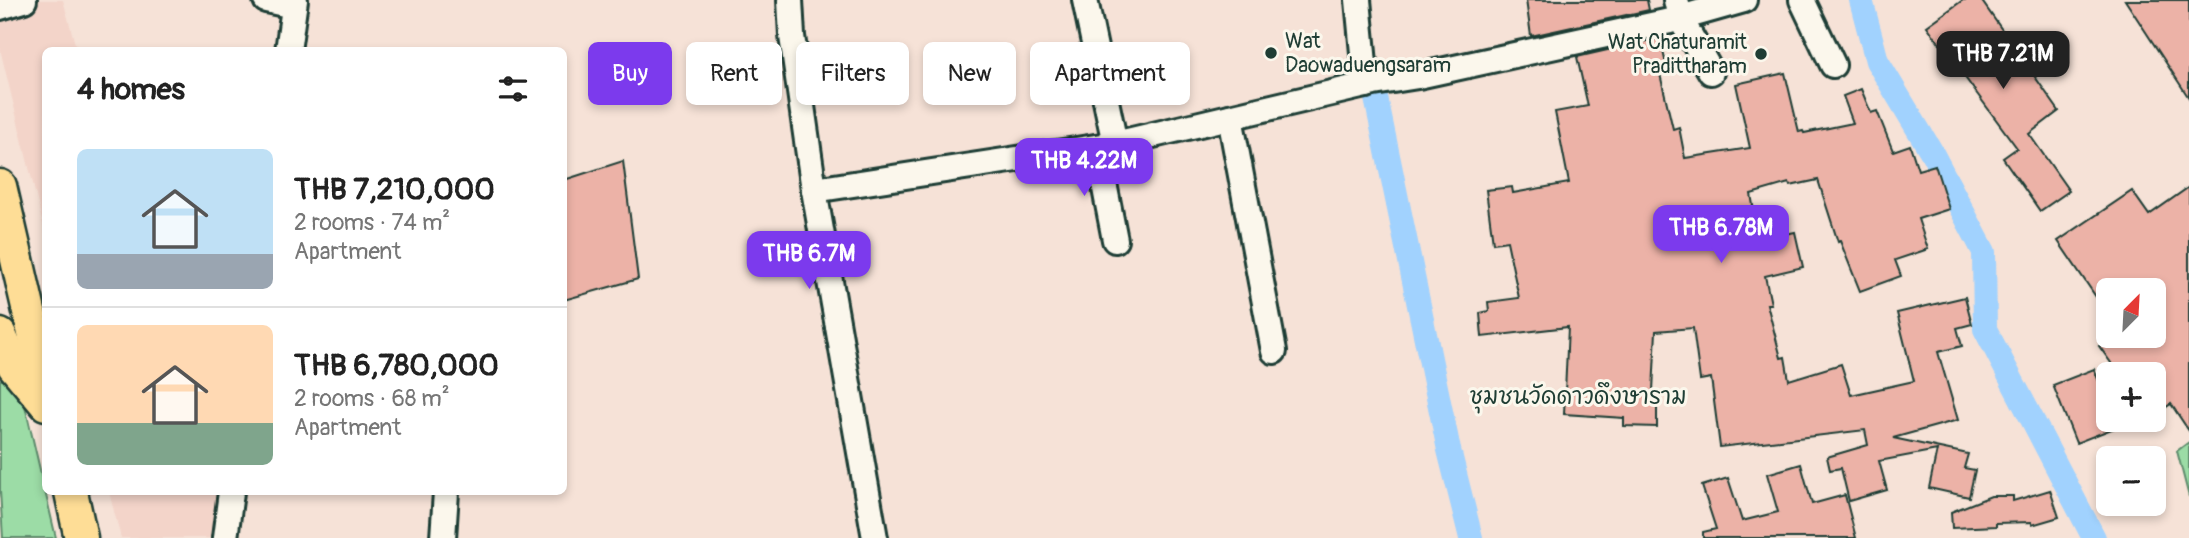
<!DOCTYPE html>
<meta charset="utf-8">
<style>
:root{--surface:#fff;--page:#f2f2f2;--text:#222;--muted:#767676;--line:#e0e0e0;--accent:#7c3aed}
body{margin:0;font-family:Pangolin,"Playpen Sans Thai",sans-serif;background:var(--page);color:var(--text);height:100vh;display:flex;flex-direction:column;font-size:26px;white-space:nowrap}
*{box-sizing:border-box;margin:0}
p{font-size:23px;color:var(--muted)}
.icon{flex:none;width:38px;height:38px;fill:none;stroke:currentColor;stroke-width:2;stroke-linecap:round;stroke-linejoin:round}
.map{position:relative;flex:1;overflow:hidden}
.panel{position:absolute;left:42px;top:47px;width:525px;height:448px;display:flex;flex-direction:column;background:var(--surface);border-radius:10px;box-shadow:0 4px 10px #0003}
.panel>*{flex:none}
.banner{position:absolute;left:588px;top:42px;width:665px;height:63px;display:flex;gap:14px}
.needle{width:46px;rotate:24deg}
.tools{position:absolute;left:2096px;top:278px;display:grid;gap:14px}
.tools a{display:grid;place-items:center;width:70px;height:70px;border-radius:10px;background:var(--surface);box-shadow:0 4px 10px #0003;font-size:35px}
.price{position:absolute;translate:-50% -60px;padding:0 16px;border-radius:14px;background:var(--accent);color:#fff;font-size:23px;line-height:46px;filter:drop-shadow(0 2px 4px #0008)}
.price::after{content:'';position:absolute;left:50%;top:42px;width:21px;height:16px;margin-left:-10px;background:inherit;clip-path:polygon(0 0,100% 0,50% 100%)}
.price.active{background:#222;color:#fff}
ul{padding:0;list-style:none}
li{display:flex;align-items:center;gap:21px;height:175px;padding:0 35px}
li+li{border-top:2px solid var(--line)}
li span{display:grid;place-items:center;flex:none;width:196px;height:140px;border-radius:10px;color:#555}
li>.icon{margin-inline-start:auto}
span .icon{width:84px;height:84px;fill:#fffc;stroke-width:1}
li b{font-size:30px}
h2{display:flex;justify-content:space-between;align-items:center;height:84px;padding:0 35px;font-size:30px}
.tag{padding:0 24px;border-radius:10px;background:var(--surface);box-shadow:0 4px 10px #0003;font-size:24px;line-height:63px}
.tag.active{background:var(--accent);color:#fff}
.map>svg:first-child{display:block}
.built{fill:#f3d4c9}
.green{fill:#9cdca6;stroke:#5e8c6d;stroke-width:2}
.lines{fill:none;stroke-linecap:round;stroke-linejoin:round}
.canal{stroke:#a1d2fe;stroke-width:24}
.building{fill:#ecb2a7;stroke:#1f3d34;stroke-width:2}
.minor-casing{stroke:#1f3d34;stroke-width:30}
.major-casing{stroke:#1f3d34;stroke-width:37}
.minor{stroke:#fbf7ec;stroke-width:24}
.major{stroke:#fedd96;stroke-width:32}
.poi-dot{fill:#1f3d34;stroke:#fbf7ec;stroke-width:2.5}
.labels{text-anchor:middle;stroke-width:6;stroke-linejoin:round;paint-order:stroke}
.poi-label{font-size:21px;fill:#1f3d34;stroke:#fbf7ec;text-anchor:start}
.neighbourhood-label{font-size:23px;fill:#1f3d34;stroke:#fbf7ec}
</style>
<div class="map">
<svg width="2189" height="538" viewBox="0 0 2189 538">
<rect width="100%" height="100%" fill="#f6e2d7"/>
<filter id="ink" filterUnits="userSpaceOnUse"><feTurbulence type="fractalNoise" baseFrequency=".0143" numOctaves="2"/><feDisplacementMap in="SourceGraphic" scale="14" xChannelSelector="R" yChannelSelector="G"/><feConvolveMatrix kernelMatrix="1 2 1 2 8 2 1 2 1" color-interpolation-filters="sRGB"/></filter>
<g filter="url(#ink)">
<g class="built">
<polygon points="0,0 63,0 77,51 46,51 45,233 0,49"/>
<polygon points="109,492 222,492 218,538 121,538"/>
</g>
<g class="green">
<polygon points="0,380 19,380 56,538 3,538 0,491"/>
<polygon points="2189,442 2189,497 2177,451"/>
</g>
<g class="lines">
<g class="canal">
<polyline points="1861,0 1877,61 1931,151 1984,252 1985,329 2094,538"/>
<polyline points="1376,98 1449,450 1471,538"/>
</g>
</g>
<g class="building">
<polygon points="1526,0 1647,0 1649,10 1531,36"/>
<polygon points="1963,0 1981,0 2059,111 2029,134 2069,191 2040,211 2003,158 2017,148 1927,26"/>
<polygon points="2125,0 2189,0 2189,98"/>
<polygon points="1660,38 1668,73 1660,74 1673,129 1679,127 1685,158 1750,148 1736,84 1785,73 1799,132 1803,131 1804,133 1853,123 1843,96 1861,89 1871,113 1877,111 1893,151 1910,145 1918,170 1935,165 1949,209 1918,219 1928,249 1895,260 1901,276 1860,291 1840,241 1838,242 1818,180 1790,186 1789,183 1751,194 1759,240 1795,232 1803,267 1765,276 1771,304 1767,304 1781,358 1785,357 1789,380 1841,364 1851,395 1914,381 1897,313 1965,297 1972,324 1957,328 1962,346 1938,352 1958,420 1893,438 1968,454 1964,468 1975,470 1969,497 1929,488 1937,450 1879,461 1887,490 1849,501 1841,468 1830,470 1827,457 1868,445 1865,430 1720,447 1711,378 1700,380 1693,328 1656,331 1653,391 1657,391 1657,427 1624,426 1624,418 1564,414 1568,327 1482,337 1480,313 1489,311 1488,302 1519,298 1507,241 1493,243 1486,190 1512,187 1513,193 1569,183 1555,112 1588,106 1577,57"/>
<polygon points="623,161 638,279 564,300 564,180"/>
<polygon points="2189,187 2189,431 2171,404 2154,415 2154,374 2119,374 2099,346 2114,336 2154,336 2154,290 2109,290 2109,316 2058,241 2132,191 2149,215"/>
<polygon points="2094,369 2109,407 2109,420 2114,420 2117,427 2076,443 2053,385"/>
<polygon points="1801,464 1812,504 1845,495 1856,538 1703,538 1703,532 1716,529 1702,486 1728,478 1742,521 1778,512 1767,474"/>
<polygon points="2050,490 2059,517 2032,525 2032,522 1996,523 1996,526 1952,528 1951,512 1991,496 2013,496 2013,501"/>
</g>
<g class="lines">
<g class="minor-casing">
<g id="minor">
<polyline points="266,0 294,6"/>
<polyline points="790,0 792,36 814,190 875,538"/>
<polyline points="1085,0 1115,144"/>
<polyline points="1358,0 1366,85"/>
<polyline points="1676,0 1680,18 1711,72"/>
<polyline points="1802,0 1833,65"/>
<polyline points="0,7 24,0"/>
<polyline points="288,51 295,0"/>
<polyline points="1230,117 1274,351"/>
<polyline points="1097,147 1115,240"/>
<polyline points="814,190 1115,144 1374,83 1418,76 1670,21 1744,0"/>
<polyline points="225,538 231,492"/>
<polyline points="443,538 446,492"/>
</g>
</g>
<g class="major-casing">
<g id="major">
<polyline points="0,186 46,385"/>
<polyline points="0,335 14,366 46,404"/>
<polyline points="71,492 81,538"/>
</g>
</g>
<use href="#minor" class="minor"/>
<use href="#major" class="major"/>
</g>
</g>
<g class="poi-dot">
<circle cx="1271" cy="53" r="7"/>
<circle cx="1761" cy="54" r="7"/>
</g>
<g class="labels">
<g class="poi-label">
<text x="1285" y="48">Wat<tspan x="1285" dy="24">Daowaduengsaram</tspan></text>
<text x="1747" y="49" text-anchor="end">Wat Chaturamit<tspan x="1747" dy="24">Pradittharam</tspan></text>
</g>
<g class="neighbourhood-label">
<text x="1578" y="404">ชุมชนวัดดาวดึงษาราม</text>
</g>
</g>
</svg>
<div class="tools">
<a><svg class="needle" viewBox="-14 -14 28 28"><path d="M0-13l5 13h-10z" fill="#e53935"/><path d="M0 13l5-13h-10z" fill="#767676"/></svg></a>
<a>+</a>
<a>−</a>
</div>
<b class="price active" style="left:2003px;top:91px">THB 7.21M</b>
<b class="price" style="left:1084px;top:198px">THB 4.22M</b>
<b class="price" style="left:1721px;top:265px">THB 6.78M</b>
<b class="price" style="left:809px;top:291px">THB 6.7M</b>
<div class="banner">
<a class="tag active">Buy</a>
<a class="tag">Rent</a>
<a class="tag">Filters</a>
<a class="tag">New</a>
<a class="tag">Apartment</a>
</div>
<section class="panel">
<h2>4 homes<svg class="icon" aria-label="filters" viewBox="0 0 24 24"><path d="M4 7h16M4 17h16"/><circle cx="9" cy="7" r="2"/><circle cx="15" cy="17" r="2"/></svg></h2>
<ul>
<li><span style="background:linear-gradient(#bfe0f5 75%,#9aa5b1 0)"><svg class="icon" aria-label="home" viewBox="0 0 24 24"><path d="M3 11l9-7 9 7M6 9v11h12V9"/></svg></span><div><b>THB 7,210,000</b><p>2 rooms · 74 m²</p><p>Apartment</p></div></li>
<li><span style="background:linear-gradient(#ffd9b3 70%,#7fa58c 0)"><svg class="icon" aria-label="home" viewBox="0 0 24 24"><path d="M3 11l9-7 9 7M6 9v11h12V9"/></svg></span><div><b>THB 6,780,000</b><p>2 rooms · 68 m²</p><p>Apartment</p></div></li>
</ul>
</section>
</div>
